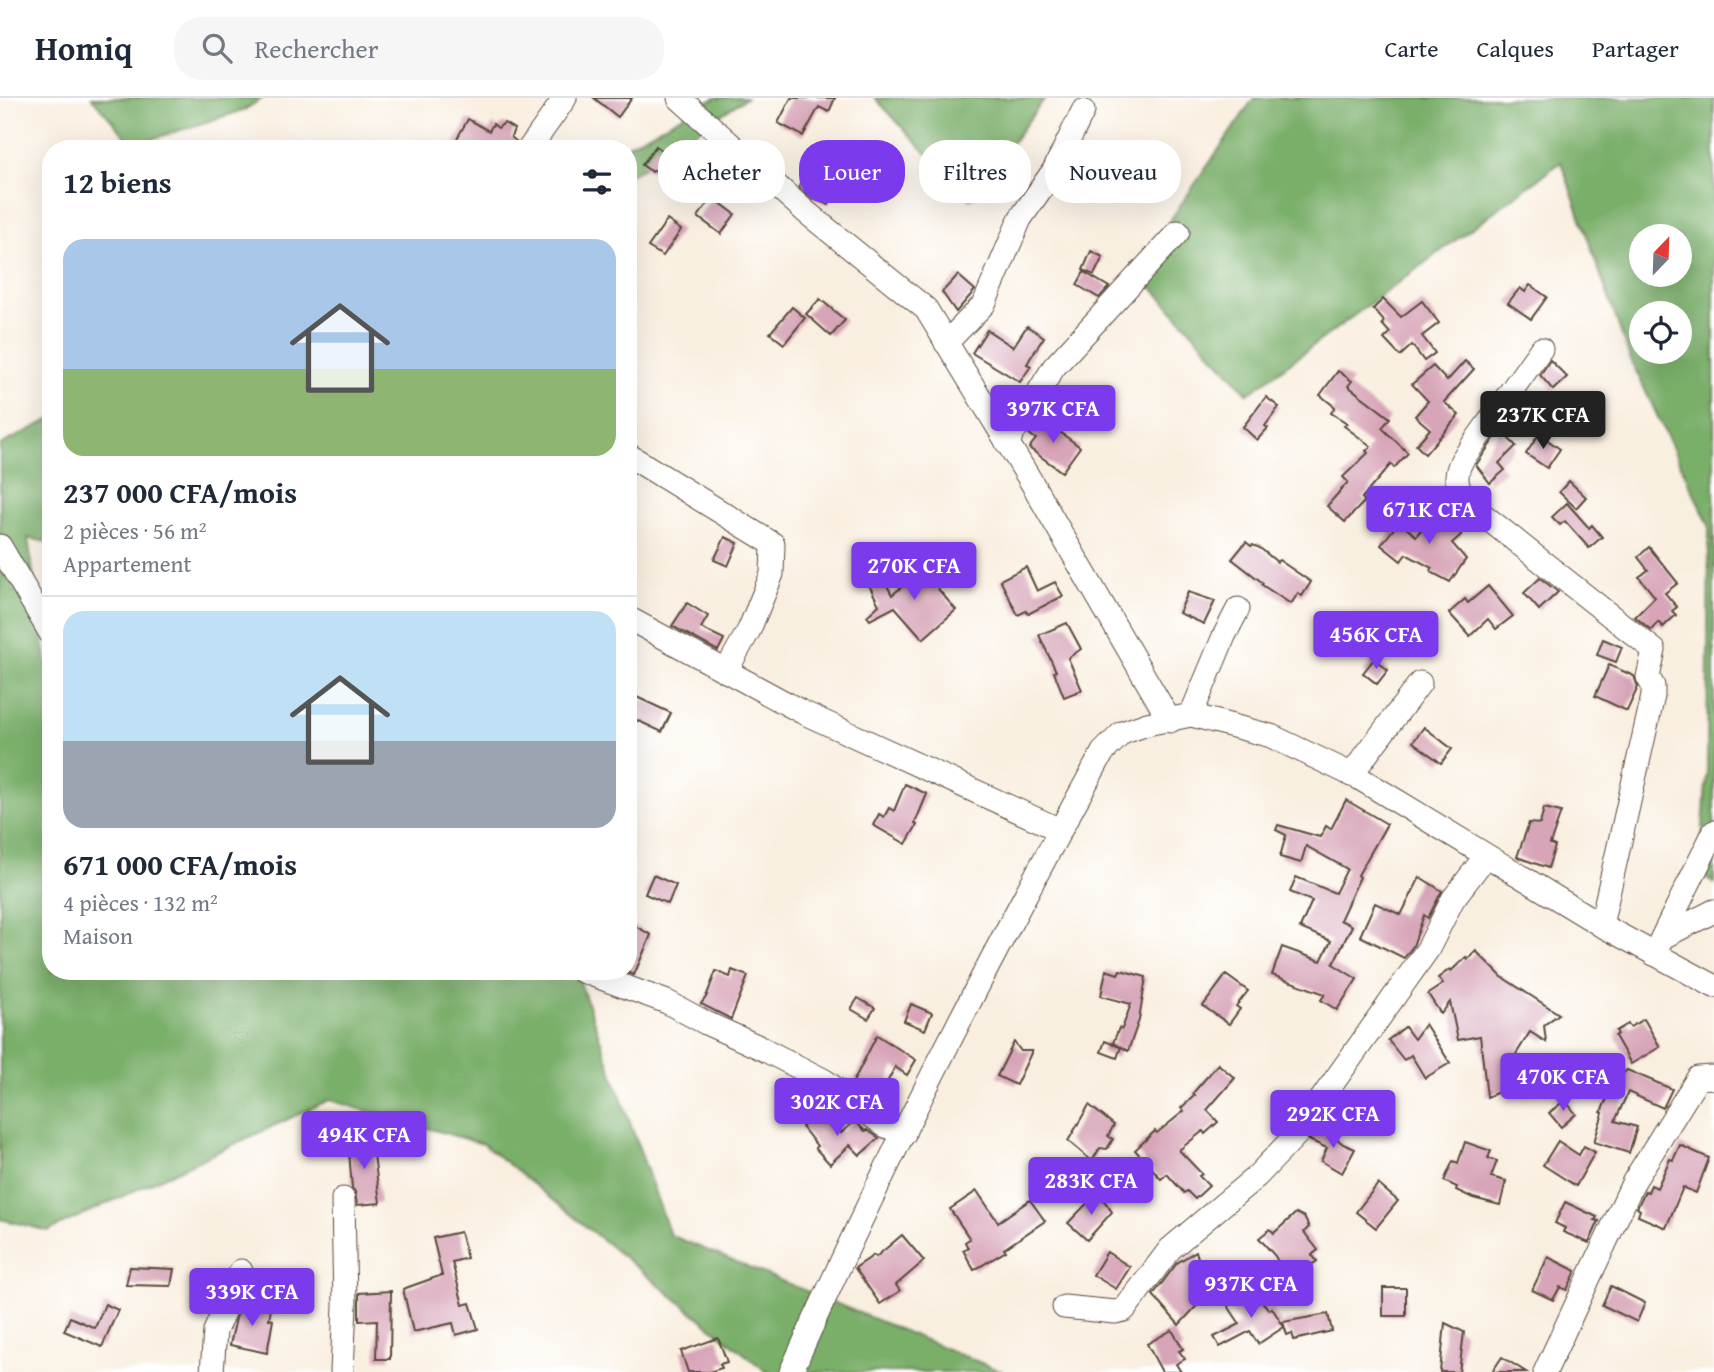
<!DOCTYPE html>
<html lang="fr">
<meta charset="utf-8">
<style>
:root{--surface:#fff;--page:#f6f6f7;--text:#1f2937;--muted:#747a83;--line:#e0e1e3;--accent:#7c3aed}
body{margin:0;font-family:"Gentium Book Plus",serif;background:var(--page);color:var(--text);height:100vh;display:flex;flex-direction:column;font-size:26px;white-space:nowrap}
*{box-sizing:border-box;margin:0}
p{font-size:23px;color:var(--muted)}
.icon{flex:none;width:38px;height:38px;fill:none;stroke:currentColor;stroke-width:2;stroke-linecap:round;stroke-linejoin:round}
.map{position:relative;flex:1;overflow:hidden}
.sheet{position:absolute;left:42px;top:42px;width:595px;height:840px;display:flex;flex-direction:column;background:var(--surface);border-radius:28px;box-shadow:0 7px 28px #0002}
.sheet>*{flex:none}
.banner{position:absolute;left:658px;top:42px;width:665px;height:63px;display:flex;gap:14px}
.needle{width:46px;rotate:23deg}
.tools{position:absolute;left:1629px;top:126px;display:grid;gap:14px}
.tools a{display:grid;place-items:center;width:63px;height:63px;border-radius:50%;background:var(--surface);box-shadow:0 7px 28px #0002;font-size:35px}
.price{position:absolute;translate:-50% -60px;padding:0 16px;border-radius:7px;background:var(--accent);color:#fff;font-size:23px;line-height:46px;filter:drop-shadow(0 2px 4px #0008)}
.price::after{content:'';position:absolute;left:50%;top:42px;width:21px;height:16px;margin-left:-10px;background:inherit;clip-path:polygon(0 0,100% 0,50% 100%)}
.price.selected{background:#222;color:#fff}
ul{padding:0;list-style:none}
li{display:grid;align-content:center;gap:14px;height:371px;padding:0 21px}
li+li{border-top:2px solid var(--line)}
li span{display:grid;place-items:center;height:217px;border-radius:21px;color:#555}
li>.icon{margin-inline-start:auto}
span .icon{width:126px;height:126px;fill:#fffc;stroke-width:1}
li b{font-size:30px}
h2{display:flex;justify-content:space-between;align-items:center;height:84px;padding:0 21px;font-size:30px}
.tag{padding:0 24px;border-radius:28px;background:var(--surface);box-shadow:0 7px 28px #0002;font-size:24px;line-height:63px}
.tag.selected{background:var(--accent);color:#fff}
header{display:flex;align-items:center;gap:42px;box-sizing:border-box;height:98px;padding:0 35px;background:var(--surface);border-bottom:2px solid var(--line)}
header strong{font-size:33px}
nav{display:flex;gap:38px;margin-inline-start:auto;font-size:24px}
.search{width:490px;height:63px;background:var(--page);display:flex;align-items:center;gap:18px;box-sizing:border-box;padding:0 24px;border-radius:28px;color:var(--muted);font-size:26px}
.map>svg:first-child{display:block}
.forest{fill:#7aaf6b;stroke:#5a6c44;stroke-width:2;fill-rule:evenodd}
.building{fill:#d7a4b8}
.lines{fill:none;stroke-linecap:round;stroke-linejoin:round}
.minor-casing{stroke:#58483b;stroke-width:25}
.minor{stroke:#fff;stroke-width:23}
</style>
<header>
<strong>Homiq</strong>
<div class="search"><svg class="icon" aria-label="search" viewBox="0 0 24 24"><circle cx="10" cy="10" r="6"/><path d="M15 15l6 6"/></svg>Rechercher</div>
<nav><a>Carte</a><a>Calques</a><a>Partager</a></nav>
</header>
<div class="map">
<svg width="1714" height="1274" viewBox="0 0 1714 1274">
<rect width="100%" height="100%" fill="#fff"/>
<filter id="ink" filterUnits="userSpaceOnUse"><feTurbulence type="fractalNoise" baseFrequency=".0143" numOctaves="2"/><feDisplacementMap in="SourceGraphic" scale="14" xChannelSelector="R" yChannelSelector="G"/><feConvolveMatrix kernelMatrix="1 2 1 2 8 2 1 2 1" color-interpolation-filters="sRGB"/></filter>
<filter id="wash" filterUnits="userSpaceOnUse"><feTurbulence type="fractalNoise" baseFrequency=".00686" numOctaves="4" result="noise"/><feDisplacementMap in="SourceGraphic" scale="28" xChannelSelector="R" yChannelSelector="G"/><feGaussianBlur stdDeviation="1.57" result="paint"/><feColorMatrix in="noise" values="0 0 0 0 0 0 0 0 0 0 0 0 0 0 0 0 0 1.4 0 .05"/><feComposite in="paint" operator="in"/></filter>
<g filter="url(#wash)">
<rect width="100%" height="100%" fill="#f9efe0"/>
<g class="forest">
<polygon points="92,0 263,0 244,12 133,47"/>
<polygon points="715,0 746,0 638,73 628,78 628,51 621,51"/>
<polygon points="875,0 1045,0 970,102"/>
<path d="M 1254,0 L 1714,0 L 1714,786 L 1700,774 L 1707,671 L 1709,427 L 1630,260 L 1561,64 L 1248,296 L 1136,172 ZM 1642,138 L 1680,138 L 1680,177 L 1642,177 ZM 1642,215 L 1680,215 L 1680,254 L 1642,254 Z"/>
<polygon points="51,321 51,445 28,440 51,594 51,873 576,873 670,1137 1003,1274 767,1274 483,1046 329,1002 48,1133 0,1121 0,347"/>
</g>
<g id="blocks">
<g class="building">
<polygon points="594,0 632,0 618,19"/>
<polygon points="791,0 835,0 829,14 819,9 803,38 778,25"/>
<polygon points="468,21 489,33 493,26 498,30 504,25 514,31 511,39 517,44 515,51 451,51"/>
<polygon points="656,48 666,55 677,69 663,81 654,72 652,74 642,67"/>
<polygon points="807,66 840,77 829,107 812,101 799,89"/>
<polygon points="712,99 735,116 721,136 698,119"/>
<polygon points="667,122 681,132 663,158 648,149"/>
<polygon points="1091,153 1103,159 1094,177 1083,172"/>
<polygon points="1084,174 1109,189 1099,200 1077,187"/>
<polygon points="958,177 975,192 956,214 942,194"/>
<polygon points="1530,187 1547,199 1531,221 1508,205 1520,190 1525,194"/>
<polygon points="820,201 845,222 831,238 806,216"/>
<polygon points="1383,201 1401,219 1422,203 1439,225 1422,238 1435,255 1424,263 1412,247 1400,258 1384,241 1390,235 1382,226 1384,223 1373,211"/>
<polygon points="792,209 805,220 784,246 770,235"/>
<polygon points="1027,228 1044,239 1031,259 1027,266 1031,268 1020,284 972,255 987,232 1013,249"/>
<polygon points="1550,262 1567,279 1553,292 1540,277"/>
<polygon points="1465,263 1474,271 1444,304 1459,317 1425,356 1416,347 1430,331 1415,318 1428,303 1412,286 1433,268 1447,283"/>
<polygon points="1338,273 1352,283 1348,288 1390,320 1382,330 1408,355 1394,370 1391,366 1362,400 1365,403 1345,424 1327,408 1348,384 1343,379 1368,355 1366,353 1371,348 1344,328 1347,325 1331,315 1335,309 1320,297"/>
<polygon points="1266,299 1279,309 1265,328 1268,330 1257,342 1243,329"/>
<polygon points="1041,320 1080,349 1062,374 1029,350 1036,341 1029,336"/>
<polygon points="1500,332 1516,348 1499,365 1505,372 1490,385 1476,367"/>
<polygon points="1539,336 1560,351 1547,370 1526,356"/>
<polygon points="1569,383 1586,399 1576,410 1559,394"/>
<polygon points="1567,405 1589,430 1592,427 1602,439 1589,450 1565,423 1560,427 1552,419"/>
<polygon points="1435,415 1442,421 1444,418 1462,433 1461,437 1452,445 1466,461 1450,484 1431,474 1432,470 1406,456 1401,463 1381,447 1399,424 1416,438"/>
<polygon points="725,439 738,445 728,468 714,462"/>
<polygon points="1246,444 1251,448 1253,447 1260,450 1277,464 1279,462 1311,484 1302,498 1298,495 1291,506 1262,487 1263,485 1232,461"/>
<polygon points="1649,449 1678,485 1665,495 1677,509 1672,513 1676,517 1663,529 1658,524 1651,532 1635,519 1655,499 1639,479 1648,472 1638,459"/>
<polygon points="1026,469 1037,493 1055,484 1063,498 1028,516 1026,513 1018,517 1000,482"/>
<polygon points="925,470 940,489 938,491 956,512 923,541 895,509 870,522 867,518 879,507 868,485 882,478 892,497"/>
<polygon points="1540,480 1558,494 1539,512 1524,495"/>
<polygon points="1488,488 1513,518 1496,531 1488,521 1470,538 1449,515 1465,501 1468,505"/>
<polygon points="1188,494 1215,503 1204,526 1179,515"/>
<polygon points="687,505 708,518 701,530 724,541 718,553 672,528"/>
<polygon points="1067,525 1081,551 1068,560 1082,592 1064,599 1054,574 1056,573 1039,537"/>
<polygon points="1603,541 1622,549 1616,564 1597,557"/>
<polygon points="1374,561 1388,572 1377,586 1363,575"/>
<polygon points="1609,567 1634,578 1638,589 1627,613 1595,598"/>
<polygon points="628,595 671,615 662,634 628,618"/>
<polygon points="1424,629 1452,651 1441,665 1413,644"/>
<polygon points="905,686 927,696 915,725 917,727 906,746 873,727 879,716 884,719 889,710 894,713"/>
<polygon points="1346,702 1387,726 1358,777 1360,779 1340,822 1352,828 1333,866 1357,881 1337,912 1321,902 1325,896 1272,877 1282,849 1321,863 1331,843 1300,830 1312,803 1290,794 1296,779 1335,795 1347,771 1306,748 1301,765 1280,759 1286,737 1276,732 1278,727 1320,739 1326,728 1331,731"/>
<polygon points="1544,710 1561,714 1550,746 1555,748 1548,770 1517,759 1529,725 1540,726"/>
<polygon points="653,777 676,787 668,806 645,796"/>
<polygon points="1420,779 1442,793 1428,820 1424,817 1413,848 1404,860 1360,838 1375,805 1401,817"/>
<polygon points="628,824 651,837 634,877 628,875"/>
<polygon points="1476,853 1502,879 1559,916 1544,927 1546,944 1530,934 1506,972 1513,988 1487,999 1480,938 1458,942 1450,904 1441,916 1428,896 1443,886 1438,880 1450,871 1451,873 1466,859 1468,861"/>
<polygon points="732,872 748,878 731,921 701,906 706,899 716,873 730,879"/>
<polygon points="1106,872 1118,876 1120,872 1146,879 1139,922 1128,953 1121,949 1117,960 1101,954 1105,943 1120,949 1113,945 1119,930 1122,931 1131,906 1101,898"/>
<polygon points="1226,877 1248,893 1236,908 1240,911 1229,926 1203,908"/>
<polygon points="858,900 875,910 868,921 851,911"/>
<polygon points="911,906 932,915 925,932 904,923"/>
<polygon points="1644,921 1660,949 1631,966 1615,938 1618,936 1616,933 1628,926 1630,929"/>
<polygon points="1425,926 1450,965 1425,980 1411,957 1404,962 1388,942 1405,929 1414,941"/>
<polygon points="877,937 916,962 907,977 895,969 877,1004 852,986"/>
<polygon points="1014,944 1021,953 1032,953 1016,987 997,978"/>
<polygon points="1218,966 1235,980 1207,1012 1218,1024 1205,1036 1203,1033 1179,1052 1202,1076 1199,1078 1209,1088 1195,1101 1187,1093 1184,1095 1167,1076 1161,1081 1135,1052 1155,1033 1157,1035 1184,1013 1181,1010 1195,997 1193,995"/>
<polygon points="1627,972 1672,991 1663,1010 1628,994 1615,1023 1637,1029 1629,1055 1594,1044 1603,1015 1601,1014 1615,982"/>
<polygon points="803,990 813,1001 806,1014 793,1007"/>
<polygon points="1565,1002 1576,1016 1561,1029 1549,1015"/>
<polygon points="1089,1007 1114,1027 1108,1038 1113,1041 1107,1051 1100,1050 1092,1063 1068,1043"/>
<polygon points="818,1015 824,1022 826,1019 841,1035 855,1023 865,1033 867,1032 879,1040 860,1057 850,1047 830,1066 815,1050 817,1048 802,1029"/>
<polygon points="1320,1027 1343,1046 1355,1051 1342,1075 1321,1063 1327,1050 1309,1042"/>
<polygon points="372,1040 380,1105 357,1107 355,1094 352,1090 348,1042"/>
<polygon points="1558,1043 1579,1057 1584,1048 1595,1054 1576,1088 1543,1067"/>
<polygon points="1465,1044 1491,1053 1488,1060 1497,1063 1491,1079 1506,1083 1500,1107 1473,1100 1456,1092 1457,1089 1444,1083 1453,1063 1458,1065"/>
<polygon points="1680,1047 1709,1060 1696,1095 1683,1089 1666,1130 1638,1118 1640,1112 1637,1110 1645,1093 1648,1094 1651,1087 1657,1090 1670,1061 1673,1062"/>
<polygon points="1378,1086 1398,1103 1376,1130 1356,1114"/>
<polygon points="977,1093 998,1124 1030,1102 1045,1123 1004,1151 1006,1153 974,1172 963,1152 968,1150 965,1144 970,1141 950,1111"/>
<polygon points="1098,1094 1112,1114 1087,1142 1068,1125"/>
<polygon points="1565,1104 1597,1119 1595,1122 1599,1123 1589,1145 1563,1134 1565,1130 1555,1125"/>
<polygon points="1296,1115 1304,1119 1309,1129 1304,1134 1318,1152 1312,1157 1317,1163 1288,1183 1275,1158 1259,1140 1270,1131 1274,1135"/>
<polygon points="460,1134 467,1160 452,1164 463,1207 470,1205 478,1231 456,1237 453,1225 413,1234 403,1191 442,1177 433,1140"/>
<polygon points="902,1137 924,1163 896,1187 900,1193 880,1206 855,1170 874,1157 876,1159"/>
<polygon points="1196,1153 1200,1167 1207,1176 1193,1184 1205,1199 1179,1227 1153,1197 1177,1165"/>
<polygon points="1107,1154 1130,1169 1116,1191 1093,1177"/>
<polygon points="1548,1159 1576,1173 1567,1192 1560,1189 1553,1202 1532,1192"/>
<polygon points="130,1169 174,1171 171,1188 126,1187"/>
<polygon points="1611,1188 1645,1205 1637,1224 1602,1207"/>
<polygon points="1251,1190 1269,1212 1272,1210 1284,1229 1258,1246 1250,1233 1220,1249 1214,1239 1240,1226 1228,1208"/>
<rect x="1383" y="1190" width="23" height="28"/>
<polygon points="391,1193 390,1261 376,1261 377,1222 359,1223 359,1195"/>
<polygon points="242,1205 271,1211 269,1221 273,1222 267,1255 230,1247 236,1220"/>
<polygon points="105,1206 118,1212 102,1249 64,1233 70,1219 95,1230"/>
<polygon points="1328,1216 1332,1233 1294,1242 1292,1235 1287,1237 1283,1224"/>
<polygon points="1445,1225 1464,1234 1459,1274 1440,1274"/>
<polygon points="1172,1232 1183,1251 1179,1253 1185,1261 1176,1266 1181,1274 1162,1274 1147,1246"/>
<polygon points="718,1240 727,1264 720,1266 722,1270 709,1274 688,1274 681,1253"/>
<polygon points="1502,1259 1526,1274 1492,1274"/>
</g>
</g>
</g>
<g filter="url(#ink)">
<use href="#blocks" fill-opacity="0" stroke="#58483b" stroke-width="2"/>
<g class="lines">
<g class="minor-casing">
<g id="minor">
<polyline points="679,0 806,114 926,211 1029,380 1170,623"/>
<polyline points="529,51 565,0"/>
<polyline points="946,245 984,206 1020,121 1054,72 1083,13"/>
<path d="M 1541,251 L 1462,362 C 1454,378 1456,386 1464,402 L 1654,552 L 1648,579 L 1653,588 L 1653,598 L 1601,827"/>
<polyline points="1007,345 1054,269 1178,134"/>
<polyline points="628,357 773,446 772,476 749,532 726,573"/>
<polyline points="0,448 51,536"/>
<polyline points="628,520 802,614 1060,732"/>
<polyline points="1191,617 1224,538 1238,511"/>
<polyline points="1351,677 1420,585"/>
<polyline points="1663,839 1714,813"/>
<polyline points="1654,856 1714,734"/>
<polyline points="582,873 667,904 706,925 761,950 825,983 884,1027 904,1036"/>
<polyline points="1064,1209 1115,1214 1124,1212 1170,1151 1257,1078 1296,1037 1428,851 1453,801 1485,759"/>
<polyline points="212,1274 215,1233 241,1173"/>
<polyline points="342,1274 345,1207 343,1101"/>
<path d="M 791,1274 C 885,1063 991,857 1103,654 L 1122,635 L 1147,626 L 1191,617 L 1271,638 L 1359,680 L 1601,827 L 1714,888"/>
<polyline points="1545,1274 1634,1083 1698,980 1711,979 1714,980"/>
</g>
</g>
<use href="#minor" class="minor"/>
</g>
</g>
</svg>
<div class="tools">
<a><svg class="needle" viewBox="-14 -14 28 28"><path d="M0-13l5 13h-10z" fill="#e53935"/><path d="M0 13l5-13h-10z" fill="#747a83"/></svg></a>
<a><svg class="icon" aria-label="locate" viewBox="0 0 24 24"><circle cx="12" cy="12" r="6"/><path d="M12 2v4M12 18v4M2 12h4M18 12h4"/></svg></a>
</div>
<b class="price" style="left:1053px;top:347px">397K CFA</b>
<b class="price selected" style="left:1543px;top:353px">237K CFA</b>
<b class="price" style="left:1429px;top:448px">671K CFA</b>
<b class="price" style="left:914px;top:504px">270K CFA</b>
<b class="price" style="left:1376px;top:573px">456K CFA</b>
<b class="price" style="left:1563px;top:1015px">470K CFA</b>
<b class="price" style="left:837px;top:1040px">302K CFA</b>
<b class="price" style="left:1333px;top:1052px">292K CFA</b>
<b class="price" style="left:364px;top:1073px">494K CFA</b>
<b class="price" style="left:1091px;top:1119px">283K CFA</b>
<b class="price" style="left:1251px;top:1222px">937K CFA</b>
<b class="price" style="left:252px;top:1230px">339K CFA</b>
<div class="banner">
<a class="tag">Acheter</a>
<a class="tag selected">Louer</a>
<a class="tag">Filtres</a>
<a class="tag">Nouveau</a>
</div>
<section class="sheet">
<h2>12 biens<svg class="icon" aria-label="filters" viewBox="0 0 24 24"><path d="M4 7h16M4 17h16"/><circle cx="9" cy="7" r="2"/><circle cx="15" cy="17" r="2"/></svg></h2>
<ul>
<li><span style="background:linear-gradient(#a9c7e8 60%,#8fb573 0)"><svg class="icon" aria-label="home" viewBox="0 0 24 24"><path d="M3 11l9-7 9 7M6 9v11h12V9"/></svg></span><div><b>237 000 CFA/mois</b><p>2 pièces · 56 m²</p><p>Appartement</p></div></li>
<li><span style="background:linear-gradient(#bfe0f5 60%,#9aa5b1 0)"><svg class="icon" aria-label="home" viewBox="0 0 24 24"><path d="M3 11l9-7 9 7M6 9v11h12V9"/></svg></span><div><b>671 000 CFA/mois</b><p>4 pièces · 132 m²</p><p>Maison</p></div></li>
</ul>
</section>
</div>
